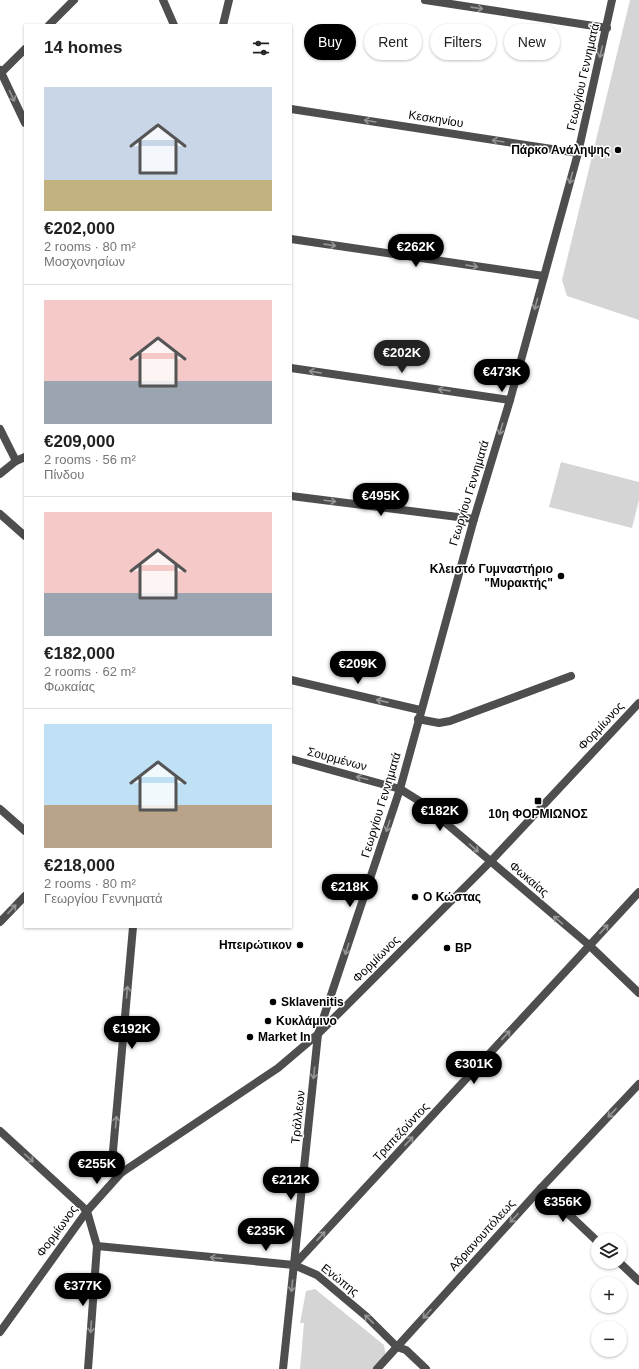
<!DOCTYPE html>
<meta charset="utf-8">
<style>
:root{--surface:#fff;--page:#f2f2f2;--text:#222;--muted:#767676;--line:#e0e0e0;--accent:#000}
body{margin:0;font-family:Arial,sans-serif;background:var(--page);color:var(--text);height:100vh;display:flex;flex-direction:column;font-size:15px;white-space:nowrap}
*{box-sizing:border-box;margin:0}
p{font-size:13px;color:var(--muted)}
.icon{flex:none;width:22px;height:22px;fill:none;stroke:currentColor;stroke-width:2;stroke-linecap:round;stroke-linejoin:round}
.map{position:relative;flex:1;overflow:hidden}
.sheet{position:absolute;left:24px;top:24px;width:268px;height:904px;display:flex;flex-direction:column;background:var(--surface);border-radius:0px;box-shadow:0 1px 3px #0004}
.sheet>*{flex:none}
.guide{position:absolute;left:304px;top:24px;width:275px;height:36px;display:flex;gap:8px}
.tools{position:absolute;left:591px;top:1233px;display:grid;gap:8px}
.tools a{display:grid;place-items:center;width:36px;height:36px;border-radius:50%;background:var(--surface);box-shadow:0 1px 3px #0004;font-size:20px}
.price{position:absolute;translate:-50% -34px;padding:0 9px;border-radius:14px;background:var(--accent);color:#fff;font-size:13px;line-height:26px;filter:drop-shadow(0 1px 2px #0008)}
.price::after{content:'';position:absolute;left:50%;top:24px;width:12px;height:9px;margin-left:-6px;background:inherit;clip-path:polygon(0 0,100% 0,50% 100%)}
.price.active{background:#222;color:#fff}
ul{padding:0;list-style:none}
li{display:grid;align-content:center;gap:8px;height:212px;padding:0 20px}
li+li{border-top:1px solid var(--line)}
li span{display:grid;place-items:center;height:124px;border-radius:0px;color:#555}
li>.icon{margin-inline-start:auto}
span .icon{width:72px;height:72px;fill:#fffc;stroke-width:1}
li b{font-size:17px}
h2{display:flex;justify-content:space-between;align-items:center;height:48px;padding:0 20px;font-size:17px}
.chip{padding:0 14px;border-radius:18px;background:var(--surface);box-shadow:0 1px 3px #0004;font-size:14px;line-height:36px}
.chip.active{background:var(--accent);color:#fff}
.map>svg:first-child{display:block}
.green{fill:#d5d5d5}
.lines{fill:none;stroke-linecap:round;stroke-linejoin:round}
.service{stroke:#4e4e4e;stroke-width:8}
.pedestrian{stroke:#4e4e4e;stroke-width:8}
.minor{stroke:#4e4e4e;stroke-width:8}
.tertiary{stroke:#4e4e4e;stroke-width:8}
.oneway{stroke:#959595}
.poi-dot{fill:#000;stroke:#fff;stroke-width:1.5}
.labels{text-anchor:middle;stroke-width:3;stroke-linejoin:round;paint-order:stroke}
.street-label{font-size:12px;fill:#000;stroke:#fff}
.poi-label{font-size:12px;font-weight:bold;fill:#000;stroke:#fff;text-anchor:start}
</style>
<div class="map">
<svg width="639" height="1369" viewBox="0 0 639 1369">
<rect width="100%" height="100%" fill="#fff"/>
<g class="green">
<polygon points="630,0 639,0 639,320 567,296 562,280"/>
<polygon points="561,462 639,482 639,500 632,528 549,507"/>
<polygon points="315,1289 384,1345 386,1357 374,1369 300,1369 304,1323 300,1323 306,1291"/>
</g>
<g class="lines">
<polyline class="service" points="418,719 439,723 450,721 571,676"/>
<polyline class="pedestrian" points="0,429 16,461"/>
<g class="minor">
<polyline points="163,0 174,25"/>
<polyline points="425,0 607,28"/>
<polyline points="49,25 74,0"/>
<polyline points="223,25 229,0"/>
<polyline points="0,70 25,123"/>
<polyline points="1,73 25,49"/>
<polyline points="291,109 578,153"/>
<polyline points="291,239 544,276"/>
<polyline points="291,368 510,400"/>
<polyline points="0,474 16,461 25,457"/>
<polyline points="291,496 474,519"/>
<polyline points="0,514 25,536"/>
<polyline points="291,680 420,710"/>
<polyline points="291,759 400,789 421,802 589,945 639,993"/>
<polyline points="0,809 25,831"/>
<polyline points="0,922 25,896"/>
<polyline points="0,1131 87,1211 97,1246 88,1369"/>
<polyline points="121,1173 113,1151 133,927"/>
<polyline points="541,1188 598,1242"/>
<polyline points="97,1246 294,1265 317,1275 367,1317 397,1347 406,1350 426,1369"/>
<polyline points="619,1262 639,1281"/>
<polyline points="294,1265 639,892"/>
<polyline points="283,1369 318,1034 400,789 474,519 510,400 578,153 612,0"/>
<polyline points="377,1369 541,1188 639,1084"/>
</g>
<polyline class="tertiary" points="0,1332 87,1211 121,1173 278,1068 318,1034 490,862 639,703"/>
</g>
<defs><path id="oneway-shaft" d="M-6 0H5M1.5-3L5.5 0L1.5 3" fill="none" stroke-width="1.6" stroke-linecap="round" stroke-linejoin="round"/></defs>
<g class="oneway">
<use href="#oneway-shaft" transform="translate(477 8) rotate(8)"/>
<use href="#oneway-shaft" transform="translate(601 52) rotate(103)"/>
<use href="#oneway-shaft" transform="translate(12 96) rotate(65)"/>
<use href="#oneway-shaft" transform="translate(370 121) rotate(-171)"/>
<use href="#oneway-shaft" transform="translate(498 141) rotate(-171)"/>
<use href="#oneway-shaft" transform="translate(571 178) rotate(105)"/>
<use href="#oneway-shaft" transform="translate(330 245) rotate(8)"/>
<use href="#oneway-shaft" transform="translate(472 266) rotate(8)"/>
<use href="#oneway-shaft" transform="translate(536 304) rotate(105)"/>
<use href="#oneway-shaft" transform="translate(315 372) rotate(-172)"/>
<use href="#oneway-shaft" transform="translate(444 390) rotate(-172)"/>
<use href="#oneway-shaft" transform="translate(501 429) rotate(107)"/>
<use href="#oneway-shaft" transform="translate(330 501) rotate(7)"/>
<use href="#oneway-shaft" transform="translate(382 701) rotate(-167)"/>
<use href="#oneway-shaft" transform="translate(362 778) rotate(-165)"/>
<use href="#oneway-shaft" transform="translate(388 826) rotate(108)"/>
<use href="#oneway-shaft" transform="translate(474 848) rotate(41)"/>
<use href="#oneway-shaft" transform="translate(12 909) rotate(-47)"/>
<use href="#oneway-shaft" transform="translate(558 920) rotate(-140)"/>
<use href="#oneway-shaft" transform="translate(604 929) rotate(-47)"/>
<use href="#oneway-shaft" transform="translate(347 949) rotate(108)"/>
<use href="#oneway-shaft" transform="translate(127 992) rotate(-85)"/>
<use href="#oneway-shaft" transform="translate(506 1035) rotate(-47)"/>
<use href="#oneway-shaft" transform="translate(314 1073) rotate(96)"/>
<use href="#oneway-shaft" transform="translate(612 1113) rotate(133)"/>
<use href="#oneway-shaft" transform="translate(116 1122) rotate(-85)"/>
<use href="#oneway-shaft" transform="translate(409 1141) rotate(-47)"/>
<use href="#oneway-shaft" transform="translate(29 1158) rotate(42)"/>
<use href="#oneway-shaft" transform="translate(514 1218) rotate(132)"/>
<use href="#oneway-shaft" transform="translate(321 1236) rotate(-47)"/>
<use href="#oneway-shaft" transform="translate(216 1258) rotate(-175)"/>
<use href="#oneway-shaft" transform="translate(292 1286) rotate(96)"/>
<use href="#oneway-shaft" transform="translate(427 1314) rotate(132)"/>
<use href="#oneway-shaft" transform="translate(369 1319) rotate(-136)"/>
<use href="#oneway-shaft" transform="translate(91 1327) rotate(94)"/>
</g>
<g class="poi-dot">
<circle cx="618" cy="150" r="4"/>
<circle cx="561" cy="576" r="4"/>
<rect x="534" y="797" width="8" height="8" rx="2"/>
<circle cx="415" cy="897" r="4"/>
<circle cx="300" cy="945" r="4"/>
<circle cx="447" cy="948" r="4"/>
<circle cx="273" cy="1002" r="4"/>
<circle cx="268" cy="1021" r="4"/>
<circle cx="250" cy="1037" r="4"/>
</g>
<g class="labels">
<g class="street-label">
<text transform="translate(583 77) rotate(-77)" y="4">Γεωργίου Γεννηματά</text>
<text transform="translate(436 119) rotate(9)" y="4">Κεσκηνίου</text>
<text transform="translate(469 493) rotate(-73)" y="4">Γεωργίου Γεννηματά</text>
<text transform="translate(601 726) rotate(-47)" y="4">Φορμίωνος</text>
<text transform="translate(337 759) rotate(15)" y="4">Σουρμένων</text>
<text transform="translate(381 805) rotate(-73)" y="4">Γεωργίου Γεννηματά</text>
<text transform="translate(529 879) rotate(40)" y="4">Φωκαίας</text>
<text transform="translate(376 959) rotate(-45)" y="4">Φορμίωνος</text>
<text transform="translate(298 1117) rotate(-84)" y="4">Τράλλεων</text>
<text transform="translate(401 1132) rotate(-47)" y="4">Τραπεζούντος</text>
<text transform="translate(57 1231) rotate(-54)" y="4">Φορμίωνος</text>
<text transform="translate(482 1235) rotate(-48)" y="4">Αδριανουπόλεως</text>
<text transform="translate(340 1280) rotate(38)" y="4">Ενώπης</text>
</g>
<g class="poi-label">
<text x="610" y="154" text-anchor="end">Πάρκο Ανάληψης</text>
<text x="553" y="573" text-anchor="end">Κλειστό Γυμναστήριο<tspan x="553" dy="14">"Μυρακτής"</tspan></text>
<text x="538" y="818" text-anchor="middle">10η ΦΟΡΜΙΩΝΟΣ</text>
<text x="423" y="901">Ο Κώστας</text>
<text x="292" y="949" text-anchor="end">Ηπειρώτικον</text>
<text x="455" y="952">BP</text>
<text x="281" y="1006">Sklavenitis</text>
<text x="276" y="1025">Κυκλάμινο</text>
<text x="258" y="1041">Market In</text>
</g>
</g>
</svg>
<div class="tools">
<a><svg class="icon" aria-label="layers" viewBox="0 0 24 24"><path d="M12 4l9 5-9 5-9-5zM3 14l9 5 9-5"/></svg></a>
<a>+</a>
<a>−</a>
</div>
<b class="price" style="left:416px;top:268px">€262K</b>
<b class="price active" style="left:402px;top:374px">€202K</b>
<b class="price" style="left:502px;top:393px">€473K</b>
<b class="price" style="left:381px;top:517px">€495K</b>
<b class="price" style="left:358px;top:685px">€209K</b>
<b class="price" style="left:440px;top:832px">€182K</b>
<b class="price" style="left:350px;top:908px">€218K</b>
<b class="price" style="left:132px;top:1050px">€192K</b>
<b class="price" style="left:474px;top:1085px">€301K</b>
<b class="price" style="left:97px;top:1185px">€255K</b>
<b class="price" style="left:291px;top:1201px">€212K</b>
<b class="price" style="left:563px;top:1223px">€356K</b>
<b class="price" style="left:266px;top:1252px">€235K</b>
<b class="price" style="left:83px;top:1307px">€377K</b>
<div class="guide">
<a class="chip active">Buy</a>
<a class="chip">Rent</a>
<a class="chip">Filters</a>
<a class="chip">New</a>
</div>
<section class="sheet">
<h2>14 homes<svg class="icon" aria-label="filters" viewBox="0 0 24 24"><path d="M4 7h16M4 17h16"/><circle cx="9" cy="7" r="2"/><circle cx="15" cy="17" r="2"/></svg></h2>
<ul>
<li><span style="background:linear-gradient(#c9d6e8 75%,#c2b280 0)"><svg class="icon" aria-label="home" viewBox="0 0 24 24"><path d="M3 11l9-7 9 7M6 9v11h12V9"/></svg></span><div><b>€202,000</b><p>2 rooms · 80 m²</p><p>Μοσχονησίων</p></div></li>
<li><span style="background:linear-gradient(#f6c9c9 65%,#9aa5b1 0)"><svg class="icon" aria-label="home" viewBox="0 0 24 24"><path d="M3 11l9-7 9 7M6 9v11h12V9"/></svg></span><div><b>€209,000</b><p>2 rooms · 56 m²</p><p>Πίνδου</p></div></li>
<li><span style="background:linear-gradient(#f6c9c9 65%,#9aa5b1 0)"><svg class="icon" aria-label="home" viewBox="0 0 24 24"><path d="M3 11l9-7 9 7M6 9v11h12V9"/></svg></span><div><b>€182,000</b><p>2 rooms · 62 m²</p><p>Φωκαίας</p></div></li>
<li><span style="background:linear-gradient(#bfe0f5 65%,#b9a48a 0)"><svg class="icon" aria-label="home" viewBox="0 0 24 24"><path d="M3 11l9-7 9 7M6 9v11h12V9"/></svg></span><div><b>€218,000</b><p>2 rooms · 80 m²</p><p>Γεωργίου Γεννηματά</p></div></li>
</ul>
</section>
</div>
